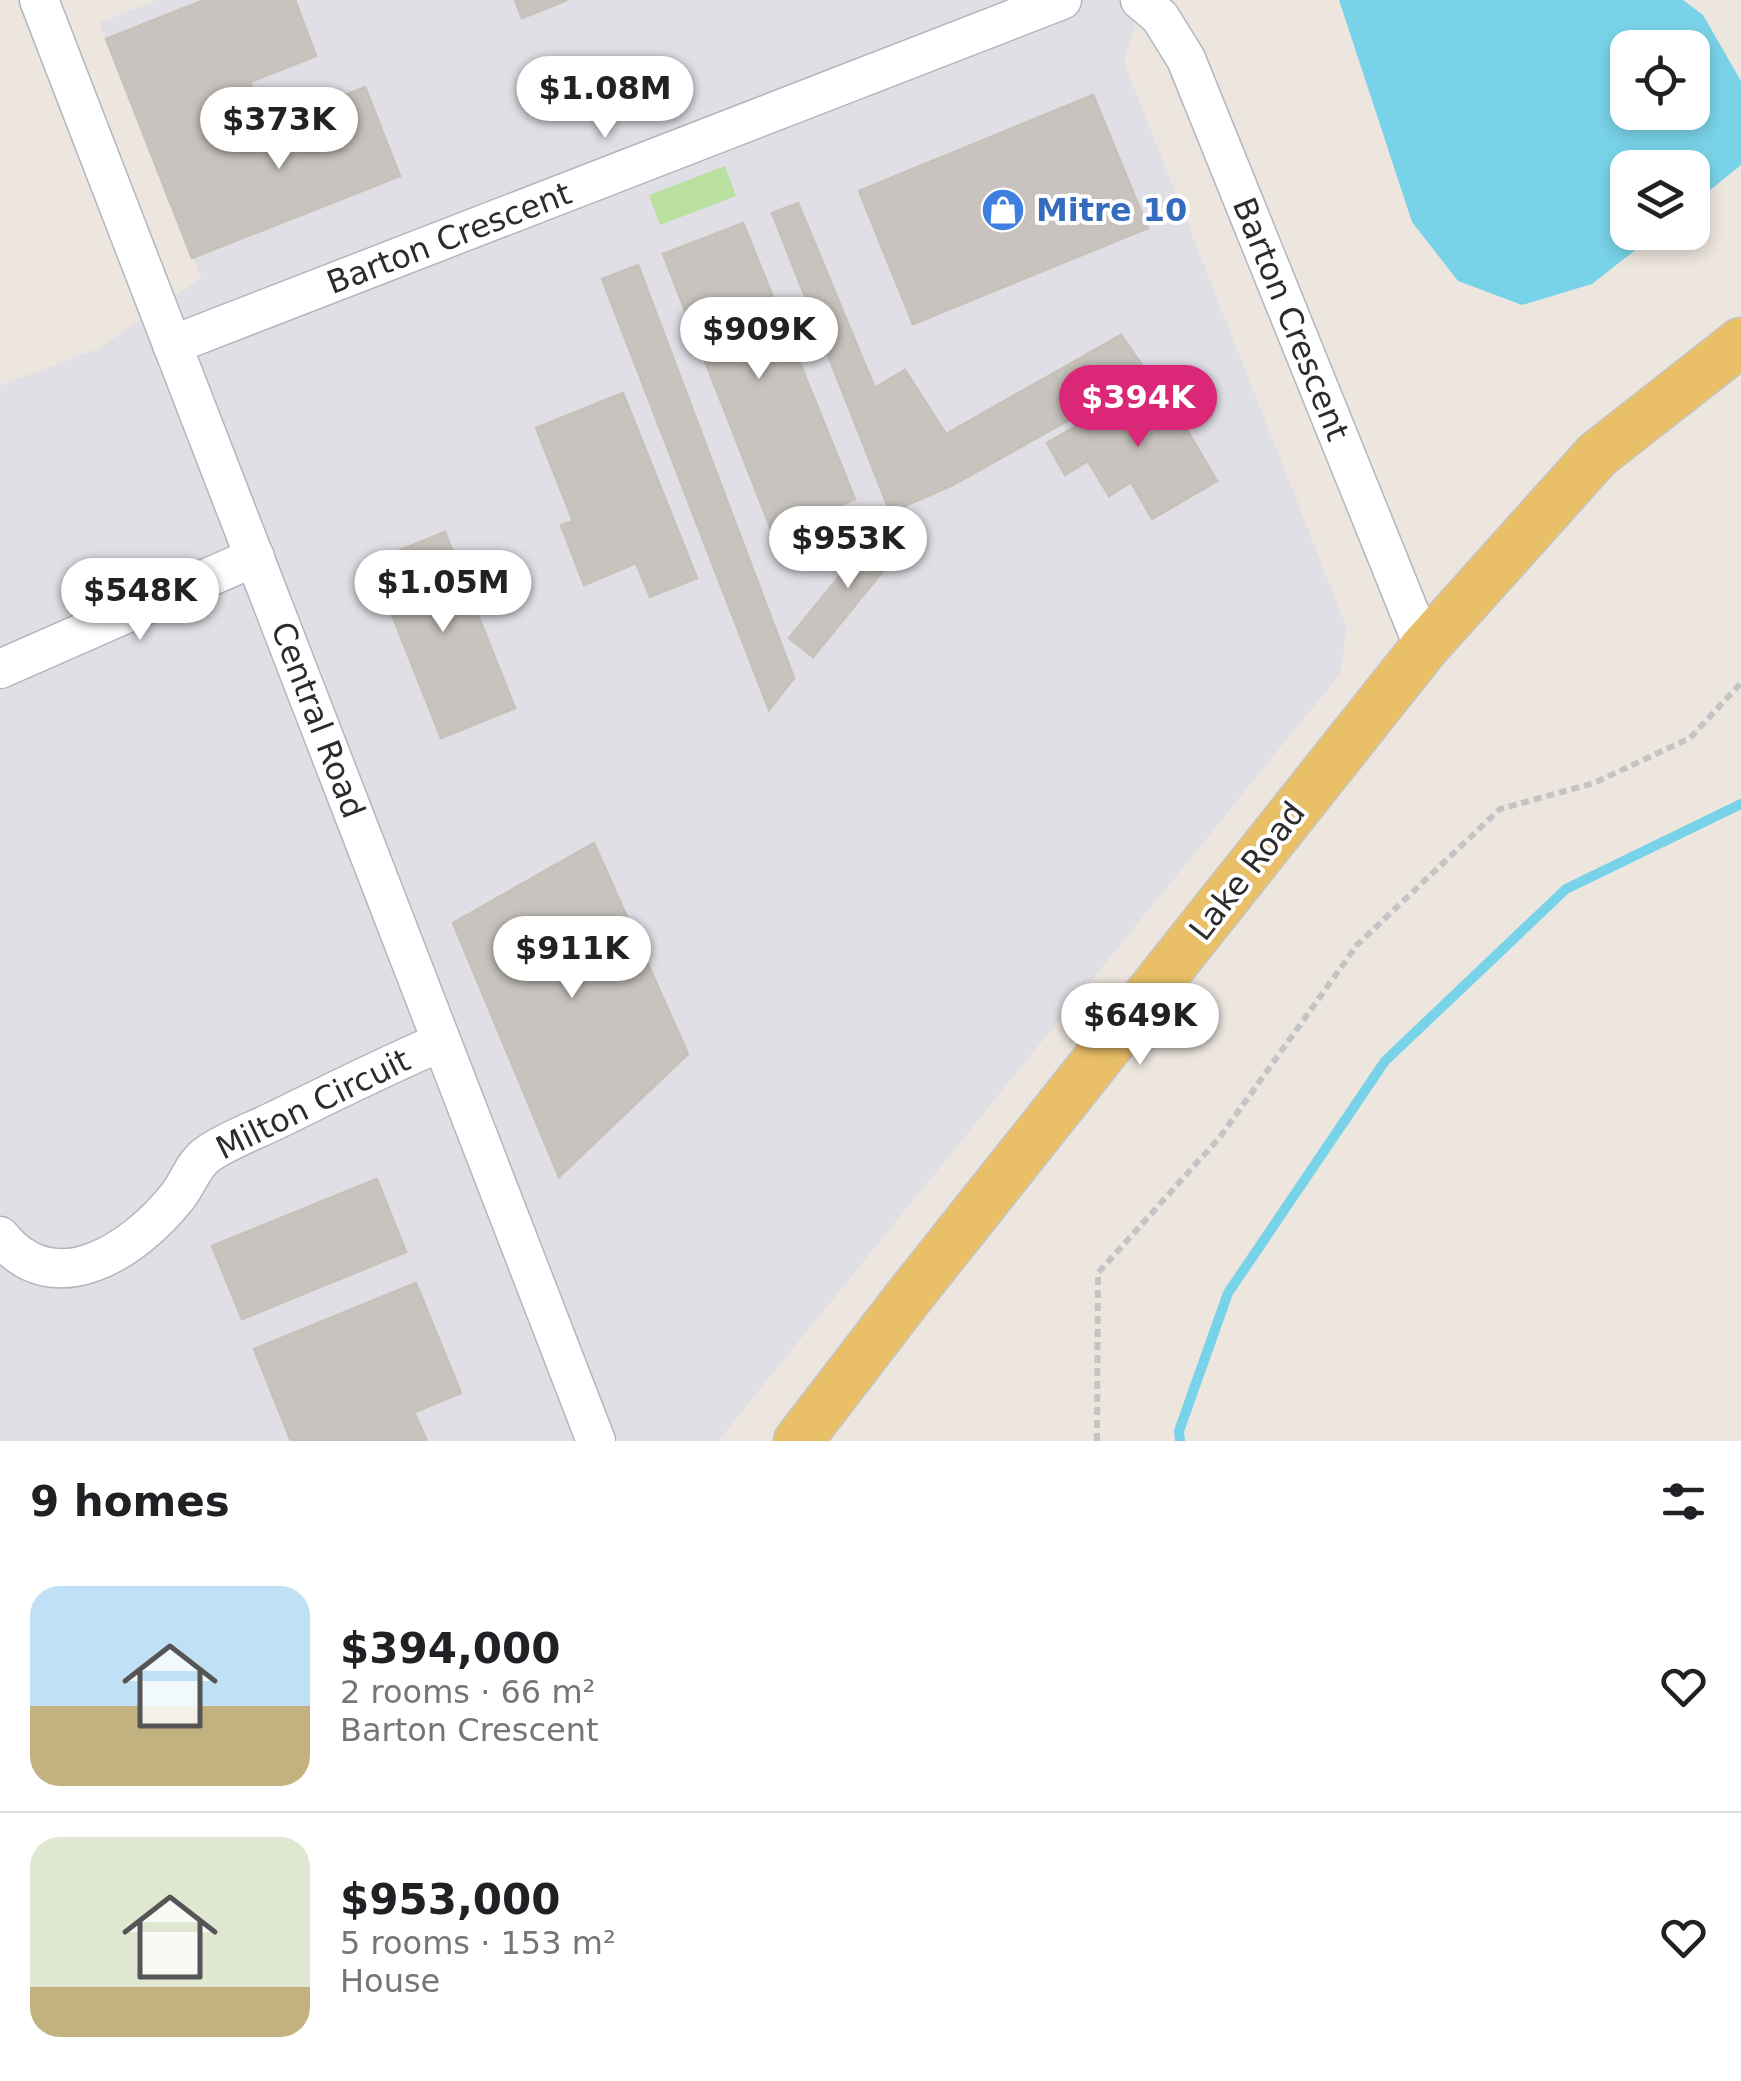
<!DOCTYPE html>
<meta charset="utf-8">
<style>
:root{--surface:#fff;--page:#f6f6f6;--text:#202124;--muted:#757577;--line:#e0e0e0;--accent:#db2777}
body{margin:0;font-family:"DejaVu Sans",sans-serif;background:var(--page);color:var(--text);height:100vh;display:flex;flex-direction:column;font-size:38px;white-space:nowrap}
*{box-sizing:border-box;margin:0}
p{font-size:32px;color:var(--muted)}
.icon{flex:none;width:55px;height:55px;fill:none;stroke:currentColor;stroke-width:2;stroke-linecap:round;stroke-linejoin:round}
.map{position:relative;height:1441px;overflow:hidden}
.panel{display:flex;flex-direction:column;background:var(--surface);flex:1}
.panel>*{flex:none}
.controls{position:absolute;left:1610px;top:30px;display:grid;gap:20px}
.controls a{display:grid;place-items:center;width:100px;height:100px;border-radius:20px;background:var(--surface);box-shadow:0 5px 15px #0003;font-size:50px}
.price{position:absolute;translate:-50% -85px;padding:0 22px;border-radius:35px;background:#fff;color:#222;font-size:32px;line-height:65px;filter:drop-shadow(0 2px 5px #0008)}
.price::after{content:'';position:absolute;left:50%;top:60px;width:30px;height:22px;margin-left:-15px;background:inherit;clip-path:polygon(0 0,100% 0,50% 100%)}
.price.on{background:var(--accent);color:#fff}
ul{padding:0;list-style:none}
li{display:flex;align-items:center;gap:30px;height:250px;padding:0 30px}
li+li{border-top:2px solid var(--line)}
li span{display:grid;place-items:center;flex:none;width:280px;height:200px;border-radius:30px;color:#555}
li>.icon{margin-inline-start:auto}
span .icon{width:120px;height:120px;fill:#fffc;stroke-width:1}
li b{font-size:42px}
h2{display:flex;justify-content:space-between;align-items:center;height:120px;padding:0 30px;font-size:42px}
.map>svg:first-child{display:block}
.industrial{fill:#e0dfe6}
.green{fill:#bae09f}
.water{fill:#79d3e8;fill-rule:evenodd}
.lines{fill:none;stroke-linecap:round;stroke-linejoin:round}
.stream{stroke:#79d3e8;stroke-width:10}
.building{fill:#c8c3be;stroke:#c8c1b9;stroke-width:2.5}
.minor-casing{stroke:#b2b6be;stroke-width:41}
.major-casing{stroke:#c4c4c4;stroke-width:51}
.path{stroke:#c4c4c4;stroke-width:6;stroke-dasharray:8 5;stroke-linecap:butt}
.minor{stroke:#fff;stroke-width:38}
.major{stroke:#e9c068;stroke-width:48}
.labels{text-anchor:middle;stroke-width:8;stroke-linejoin:round;paint-order:stroke}
.shop-label{font-size:32px;font-weight:bold;fill:#366cbe;stroke:#fff;text-anchor:start}
.street-label{font-size:32px;fill:#2c2c2c;stroke:#fff}
</style>
<div class="map">
<svg width="1741" height="1441" viewBox="0 0 1741 1441">
<rect width="100%" height="100%" fill="#ede6df"/>
<polygon class="industrial" points="157,0 1143,0 1124,62 1347,628 1340,674 718,1441 0,1441 0,386 99,348 201,278 99,23"/>
<polygon class="green" points="725,166 736,196 660,225 649,195"/>
<path class="water" d="M 1339,0 L 1683,0 L 1703,15 L 1741,81 L 1741,165 L 1693,204 L 1692,168 L 1628,168 L 1628,232 L 1657,233 L 1592,284 L 1522,305 L 1458,281 L 1412,222 ZM 1628,48 L 1692,48 L 1692,112 L 1628,112 Z"/>
<g class="lines">
<polyline class="stream" points="1180,1441 1179,1431 1228,1293 1385,1061 1566,889 1741,804"/>
</g>
<g class="building">
<polygon points="204,0 295,0 316,56 250,82 267,126 157,169 106,39"/>
<polygon points="515,0 567,0 522,18"/>
<polygon points="365,87 400,176 192,258 157,169"/>
<polygon points="1093,95 1148,228 913,324 859,191"/>
<polygon points="798,203 921,499 890,512 772,213"/>
<polygon points="743,223 855,499 810,518 815,531 778,547 663,254"/>
<polygon points="638,265 794,678 769,710 602,279"/>
<polygon points="1121,335 1149,375 953,485 921,499 873,389 905,370 946,434"/>
<polygon points="1157,379 1217,481 1152,519 1131,482 1109,496 1088,461 1065,475 1047,443"/>
<polygon points="623,393 697,578 650,597 636,563 584,585 561,525 573,521 536,428"/>
<polygon points="899,528 910,538 813,657 789,638 878,529 890,539"/>
<polygon points="445,532 515,708 441,738 371,562"/>
<polygon points="594,843 688,1054 559,1177 453,923"/>
<polygon points="377,1179 406,1252 242,1319 212,1246"/>
<polygon points="416,1283 461,1393 344,1441 291,1441 254,1349"/>
<polygon points="414,1412 427,1441 344,1441"/>
</g>
<g class="lines">
<g class="minor-casing">
<g id="minor">
<polyline points="39,0 596,1441"/>
<polyline points="1140,0 1160,17 1186,59 1424,648"/>
<polyline points="172,345 1062,0"/>
<polyline points="0,669 255,557"/>
<path d="M 0,1236 C 54,1305 135,1250 177,1197 C 188,1184 193,1164 208,1154 C 228,1140 254,1131 276,1120 C 331,1093 385,1066 441,1042"/>
</g>
</g>
<g class="major-casing">
<polyline id="major" points="798,1441 907,1299 1424,648 1597,455 1741,342"/>
</g>
<polyline class="path" points="1097,1441 1098,1273 1220,1137 1357,945 1500,809 1594,783 1690,738 1741,683"/>
<use href="#minor" class="minor"/>
<use href="#major" class="major"/>
</g>
<defs>
<g id="shop-disc" transform="scale(2.25)"><circle r="9.5" fill="#3f7fe0" stroke="#fff"/><path d="M-5-2.5h2.3a2.7 3.5 0 0 1 5.4 0H5L5.5 6h-11ZM-1.5-2.5h3a1.5 2.3 0 0 0-3 0Z" fill="#fff"/></g>
</defs>
<g fill-rule="evenodd">
<use href="#shop-disc" x="1003" y="210"/>
</g>
<g class="labels">
<g class="shop-label">
<text x="1036" y="221">Mitre 10</text>
</g>
<g class="street-label">
<text transform="translate(449 238) rotate(-21)" y="11">Barton Crescent</text>
<text transform="translate(1291 319) rotate(68)" y="11">Barton Crescent</text>
<text transform="translate(318 720) rotate(69)" y="11">Central Road</text>
<text transform="translate(1247 871) rotate(-52)" y="11">Lake Road</text>
<text transform="translate(313 1104) rotate(-26)" y="11">Milton Circuit</text>
</g>
</g>
</svg>
<div class="controls">
<a><svg class="icon" aria-label="locate" viewBox="0 0 24 24"><circle cx="12" cy="12" r="6"/><path d="M12 2v4M12 18v4M2 12h4M18 12h4"/></svg></a>
<a><svg class="icon" aria-label="layers" viewBox="0 0 24 24"><path d="M12 4l9 5-9 5-9-5zM3 14l9 5 9-5"/></svg></a>
</div>
<b class="price" style="left:605px;top:141px">$1.08M</b>
<b class="price" style="left:279px;top:172px">$373K</b>
<b class="price" style="left:759px;top:382px">$909K</b>
<b class="price on" style="left:1138px;top:450px">$394K</b>
<b class="price" style="left:848px;top:591px">$953K</b>
<b class="price" style="left:443px;top:635px">$1.05M</b>
<b class="price" style="left:140px;top:643px">$548K</b>
<b class="price" style="left:572px;top:1001px">$911K</b>
<b class="price" style="left:1140px;top:1068px">$649K</b>
</div>
<section class="panel">
<h2>9 homes<svg class="icon" aria-label="filters" viewBox="0 0 24 24"><path d="M4 7h16M4 17h16"/><circle cx="9" cy="7" r="2"/><circle cx="15" cy="17" r="2"/></svg></h2>
<ul>
<li><span style="background:linear-gradient(#bfe0f5 60%,#c2b280 0)"><svg class="icon" aria-label="home" viewBox="0 0 24 24"><path d="M3 11l9-7 9 7M6 9v11h12V9"/></svg></span><div><b>$394,000</b><p>2 rooms · 66 m²</p><p>Barton Crescent</p></div><svg class="icon" aria-label="heart" viewBox="0 0 24 24"><path d="M12 20l-8-8c-3-5 5-10 8-4 3-6 11-1 8 4z"/></svg></li>
<li><span style="background:linear-gradient(#dfe7d0 75%,#c2b280 0)"><svg class="icon" aria-label="home" viewBox="0 0 24 24"><path d="M3 11l9-7 9 7M6 9v11h12V9"/></svg></span><div><b>$953,000</b><p>5 rooms · 153 m²</p><p>House</p></div><svg class="icon" aria-label="heart" viewBox="0 0 24 24"><path d="M12 20l-8-8c-3-5 5-10 8-4 3-6 11-1 8 4z"/></svg></li>
</ul>
</section>
